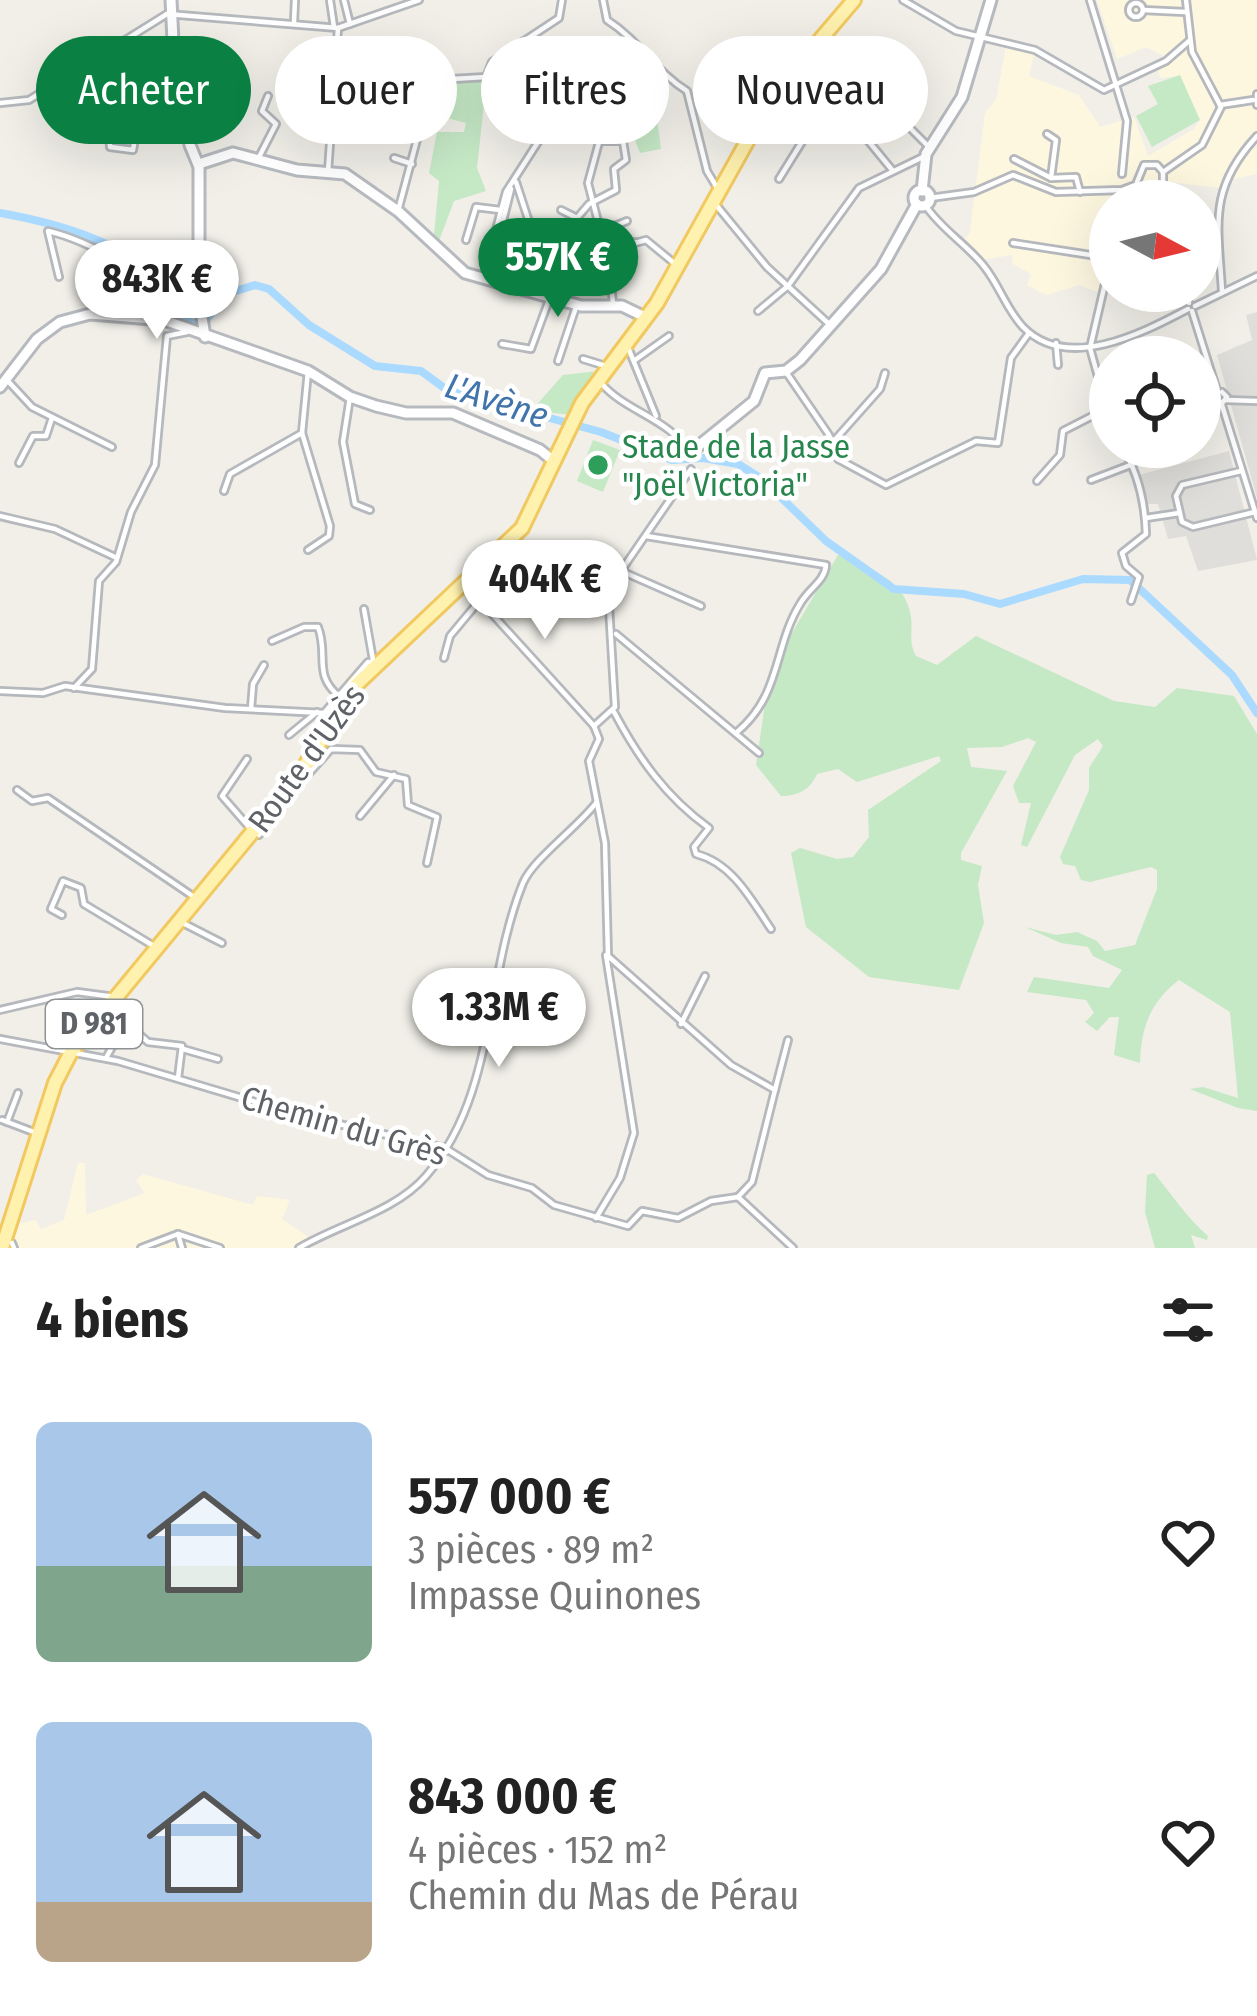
<!DOCTYPE html>
<html lang="fr">
<meta charset="utf-8">
<style>
:root{--surface:#fff;--page:#f6f6f6;--text:#222;--muted:#767676;--accent:#0b8043}
body{margin:0;font-family:"Fira Sans Condensed",sans-serif;background:var(--page);color:var(--text);height:100vh;display:flex;flex-direction:column;font-size:45px;white-space:nowrap}
*{box-sizing:border-box;margin:0}
p{font-size:39px;color:var(--muted)}
.icon{flex:none;width:66px;height:66px;fill:none;stroke:currentColor;stroke-width:2;stroke-linecap:round;stroke-linejoin:round}
.map{position:relative;height:1248px;overflow:hidden}
.details{display:flex;flex-direction:column;background:var(--surface);flex:1}
.details>*{flex:none}
.top-card{position:absolute;left:36px;top:36px;width:1185px;height:108px;display:flex;gap:24px}
.needle{width:78px;rotate:97deg}
.controls{position:absolute;left:1089px;top:180px;display:grid;gap:24px}
.controls a{display:grid;place-items:center;width:132px;height:132px;border-radius:50%;background:var(--surface);box-shadow:0 12px 48px #0002;font-size:60px}
.price{position:absolute;translate:-50% -102px;padding:0 27px;border-radius:42px;background:#fff;color:#222;font-size:39px;line-height:78px;filter:drop-shadow(0 3px 6px #0008)}
.price::after{content:'';position:absolute;left:50%;top:72px;width:36px;height:27px;margin-left:-18px;background:inherit;clip-path:polygon(0 0,100% 0,50% 100%)}
.price.selected{background:var(--accent);color:#fff}
ul{padding:0;list-style:none}
li{display:flex;align-items:center;gap:36px;height:300px;padding:0 36px}
li span{display:grid;place-items:center;flex:none;width:336px;height:240px;border-radius:18px;color:#555}
li>.icon{margin-inline-start:auto}
span .icon{width:144px;height:144px;fill:#fffc;stroke-width:1}
li b{font-size:51px}
h2{display:flex;justify-content:space-between;align-items:center;height:144px;padding:0 36px;font-size:51px}
.tag{padding:0 42px;border-radius:54px;background:var(--surface);box-shadow:0 12px 48px #0002;font-size:42px;line-height:108px}
.tag.selected{background:var(--accent);color:#fff}
.map>svg:first-child{display:block}
.commercial{fill:#fef7e0}
.industrial{fill:#e0deda}
.green{fill:#c5e8c5}
.lines{fill:none;stroke-linecap:round;stroke-linejoin:round}
.river{stroke:#aadaff;stroke-width:8}
.street-casing{stroke:#b5b8bc;stroke-width:10}
.secondary-casing{stroke:#b6babf;stroke-width:15}
.primary-casing{stroke:#f2c960;stroke-width:18}
.street{stroke:#fff;stroke-width:4.5}
.secondary{stroke:#fff;stroke-width:9}
.primary{stroke:#fff2af;stroke-width:12}
.leisure-dot{fill:#2e9e5b;stroke:#fff;stroke-width:4.5}
.labels{text-anchor:middle;stroke-width:9;stroke-linejoin:round;paint-order:stroke}
.shield{fill:#fff;stroke:#8f9295;stroke-width:3}
.shield-label{font-size:30px;font-weight:bold;fill:#5f6368}
.leisure-label{font-size:33px;fill:#27864d;stroke:#fff;text-anchor:start}
.street-label{font-size:33px;fill:#5f6368;stroke:#fff}
.water-label{font-size:36px;font-style:italic;fill:#4174aa;stroke:#fff}
</style>
<div class="map">
<svg width="1257" height="1248" viewBox="0 0 1257 1248">
<rect width="100%" height="100%" fill="#f1efe8"/>
<g class="commercial">
<polygon points="1097,0 1257,0 1257,174 1229,180 1220,188 1169,182 1159,193 1149,195 1150,201 1110,201 1110,291 1098,292 1079,285 1046,295 1027,285 1031,274 1013,264 1012,255 980,260 961,244 970,232 985,113 996,100 1006,46 1034,53 1029,76 1079,95 1100,127 1134,117 1148,156 1194,129 1200,120 1180,76 1160,78 1157,67 1166,57 1146,47 1117,59"/>
<polygon points="78,1163 85,1163 86,1215 145,1193 136,1180 143,1174 253,1205 257,1196 290,1200 282,1219 310,1238 296,1248 5,1248 12,1225 36,1220 41,1229 64,1220"/>
</g>
<g class="industrial">
<polygon points="1257,312 1257,498 1217,355 1252,340 1246,315"/>
<polygon points="1229,451 1257,560 1198,571 1186,536 1168,539 1158,504 1147,504 1139,475"/>
</g>
<g class="green">
<polygon points="1180,75 1200,120 1152,147 1136,116 1158,104 1148,86"/>
<polygon points="487,76 477,168 486,191 454,201 437,246 428,237 434,235 439,181 429,173 437,132 464,132 466,123 435,115 436,82"/>
<polygon points="655,104 661,149 640,153 631,130 606,135 603,109"/>
<polygon points="598,371 570,415 532,410 563,375"/>
<polygon points="593,440 620,450 603,492 577,481"/>
<path d="M 838,555 C 870,569 905,578 911,617 C 913,633 908,641 916,656 L 937,665 L 976,636 L 1114,701 L 1155,707 L 1177,688 L 1234,696 L 1257,734 L 1257,1111 L 1238,1108 L 1190,1089 L 1203,1087 L 1238,1098 L 1230,1012 L 1179,980 C 1150,1002 1141,1028 1140,1063 L 1114,1055 L 1119,1017 L 1110,1017 L 1097,1031 L 1085,1022 L 1094,1013 L 1086,1000 L 1027,992 L 1034,977 L 1109,988 L 1122,970 L 1093,956 L 1088,947 L 1061,943 L 1025,927 L 1056,935 L 1077,932 L 1097,941 L 1105,951 L 1135,945 L 1157,889 L 1157,870 L 1151,867 L 1090,882 L 1081,880 L 1075,866 L 1063,864 L 1060,857 L 1089,790 L 1089,768 L 1103,746 L 1098,739 L 1075,755 L 1027,847 L 1021,845 L 1031,803 L 1019,803 L 1013,786 L 1036,742 L 1028,738 L 1002,747 L 967,748 L 971,767 L 1007,771 L 961,853 L 961,860 L 982,866 L 978,885 L 984,923 L 959,990 L 869,977 L 806,927 L 791,853 L 800,848 L 837,859 L 853,857 L 869,837 L 868,810 L 941,761 L 939,756 L 857,782 L 838,769 L 817,774 C 810,790 798,796 781,796 L 756,765 L 770,670 Z"/>
<path d="M 1154,1173 C 1172,1195 1187,1218 1208,1236 L 1207,1240 L 1191,1235 L 1195,1248 L 1155,1248 L 1145,1212 L 1147,1175 Z"/>
</g>
<g class="lines">
<path class="river" d="M 0,213 C 63,224 121,243 171,284 C 169,306 179,327 204,323 L 226,294 L 255,285 L 269,289 L 309,325 L 375,366 L 421,371 L 447,390 L 601,432 L 672,460 L 703,458 L 738,464 L 762,479 L 826,541 L 894,589 L 964,594 L 1000,604 L 1083,579 L 1130,580 L 1232,675 L 1257,713"/>
<g class="street-casing">
<g id="street">
<polyline points="330,0 334,27"/>
<polyline points="344,0 350,24"/>
<path d="M 603,0 L 607,20 C 640,41 656,72 687,91 L 707,171 L 719,191"/>
<polyline points="903,0 956,31 1035,50 1104,90 1166,61 1189,41"/>
<polyline points="1090,0 1127,121 1122,174"/>
<circle cx="1136" cy="10" r="7"/>
<polyline points="1143,10 1185,12"/>
<polyline points="294,22 295,0"/>
<polyline points="116,42 119,66"/>
<polyline points="155,65 156,122 137,127 133,150 110,147 106,68 171,63"/>
<polyline points="790,82 861,132 893,171"/>
<polyline points="332,88 365,86"/>
<polyline points="1257,94 1257,105"/>
<polyline points="0,103 29,100 167,14 338,28 419,0"/>
<polyline points="514,105 532,113 543,96 562,103"/>
<polyline points="1220,105 1253,100"/>
<polyline points="601,106 625,102 626,88 644,85 650,74"/>
<polyline points="904,108 902,120 930,148"/>
<polyline points="392,115 421,123"/>
<polyline points="1047,134 1056,140 1051,178"/>
<polyline points="394,158 412,164"/>
<polyline points="258,159 276,124 262,111 268,96"/>
<polyline points="1014,159 1051,178 1076,177 1080,192"/>
<polyline points="328,172 338,28"/>
<polyline points="1163,172 1202,145 1221,107 1192,52 1186,0"/>
<polyline points="779,179 805,137 794,126 817,104"/>
<polyline points="516,182 531,228"/>
<polyline points="1137,182 1144,165 1157,165 1163,172"/>
<polyline points="1154,191 1163,185 1163,172"/>
<polyline points="930,198 974,192 1013,175 1056,192 1122,190 1138,184"/>
<path d="M 925,205 C 942,230 965,243 983,265 C 999,284 1006,309 1023,327 C 1068,373 1144,332 1188,309"/>
<polyline points="717,206 767,267 829,324"/>
<polyline points="561,210 577,218 589,204 616,190 614,169 626,160 623,141 599,141"/>
<polyline points="398,211 423,117 432,107 435,80 486,77 492,62 559,18 562,0"/>
<polyline points="591,231 602,237"/>
<polyline points="600,232 627,221"/>
<polyline points="466,240 476,207 500,210"/>
<polyline points="1013,243 1110,258"/>
<polyline points="606,251 646,240 674,263"/>
<polyline points="1110,262 1090,348 1110,420"/>
<polyline points="619,274 634,242"/>
<path d="M 59,277 L 48,231 C 83,239 167,276 161,320"/>
<polyline points="493,277 493,260 511,189"/>
<polyline points="483,278 506,192 563,103 601,91"/>
<polyline points="1184,291 1189,303"/>
<path d="M 1222,291 C 1218,224 1208,189 1257,136"/>
<polyline points="613,304 609,264 588,183 602,131 601,91 616,67 663,78"/>
<polyline points="1195,306 1257,276"/>
<polyline points="758,311 788,286 859,188 925,156"/>
<polyline points="1192,311 1218,394"/>
<polyline points="1056,343 1058,365"/>
<polyline points="502,344 531,349 549,300"/>
<polyline points="627,345 656,416"/>
<polyline points="583,359 609,367"/>
<polyline points="635,360 669,336"/>
<polyline points="558,361 577,304"/>
<polyline points="308,371 302,433 330,526 329,536 308,550"/>
<polyline points="786,372 829,435 838,459 886,485 976,441 998,443 1011,358 1029,333"/>
<polyline points="7,380 32,407 112,447"/>
<path d="M 602,384 C 627,413 675,420 691,457"/>
<polyline points="1222,392 1227,397 1223,402"/>
<polyline points="350,397 343,442 355,504 370,510"/>
<polyline points="1226,400 1257,401"/>
<polyline points="1221,402 1257,518"/>
<polyline points="1200,403 1218,400"/>
<polyline points="833,442 880,389 885,373"/>
<path d="M 1122,447 C 1139,474 1145,503 1146,534 L 1122,553 L 1126,566 L 1139,577 L 1131,601"/>
<polyline points="19,463 33,436 46,436 52,418"/>
<polyline points="1241,471 1182,485 1176,496 1182,522 1193,527 1255,512"/>
<polyline points="1091,480 1133,464"/>
<polyline points="1037,481 1060,455 1063,431 1106,409"/>
<polyline points="224,491 230,474 302,433"/>
<polyline points="0,516 55,529 117,558"/>
<polyline points="1146,518 1179,513"/>
<path d="M 646,536 L 826,565 C 825,581 808,589 800,604 C 773,648 782,695 736,733"/>
<polyline points="621,571 701,606"/>
<polyline points="470,580 484,605 594,726"/>
<polyline points="364,609 373,660"/>
<polyline points="616,634 759,753"/>
<path d="M 272,641 L 304,627 L 318,627 C 329,655 312,675 340,697"/>
<polyline points="444,658 450,636 480,600"/>
<polyline points="74,688 92,669 99,581 116,562 131,512 155,465 167,336 187,332"/>
<polyline points="0,691 43,693 65,686 225,708 324,713 368,662 377,663"/>
<polyline points="251,709 253,684 264,665"/>
<path d="M 614,712 C 639,759 666,797 709,828 L 694,847 L 696,854 C 732,863 751,899 771,929"/>
<polyline points="594,726 599,739 589,761 605,843 608,956 731,1065 775,1090 752,1182 738,1197"/>
<polyline points="594,726 615,707 608,590 691,469"/>
<polyline points="289,735 317,712"/>
<polyline points="247,759 222,796 249,827"/>
<polyline points="17,790 32,801 48,798 197,899"/>
<polyline points="292,792 331,749 360,750 376,772 406,779 408,805 437,817 427,863"/>
<polyline points="360,816 394,775"/>
<polyline points="259,835 270,820"/>
<polyline points="62,915 51,909 63,881 81,888 84,904 152,945"/>
<polyline points="179,921 222,943"/>
<polyline points="0,1010 77,992 115,997"/>
<polyline points="681,1024 705,976"/>
<polyline points="0,1039 118,1061 299,1115 445,1148 488,1175 532,1188 554,1205 628,1226 642,1211 678,1218 711,1201 738,1197"/>
<polyline points="183,1049 218,1059"/>
<polyline points="106,1058 122,1029 132,1028 148,1042 182,1046 178,1078"/>
<polyline points="775,1090 788,1040"/>
<polyline points="2,1120 39,1134"/>
<polyline points="7,1122 18,1093"/>
<polyline points="738,1197 793,1248"/>
<polyline points="596,1218 620,1178 634,1133 606,955"/>
<polyline points="178,1234 182,1248"/>
<polyline points="12,1243 14,1248"/>
<polyline points="141,1248 178,1234 220,1248"/>
<path d="M 299,1248 C 339,1224 395,1212 426,1176 C 497,1094 484,979 523,883 C 533,859 578,827 596,803"/>
</g>
</g>
<g class="secondary-casing">
<g id="secondary">
<polyline points="171,0 174,62 190,145 199,167 199,297 205,337"/>
<polyline points="199,164 233,153 297,170 345,174 398,211 465,273 581,306 622,306 647,318"/>
<circle cx="922" cy="198" r="8"/>
<polyline points="922,191 926,154 962,97 991,0"/>
<polyline points="0,387 37,339 60,322 90,314 164,320 308,371 350,397 376,406 406,413 453,413 540,450 555,462"/>
<polyline points="691,452 754,401 765,373 786,371 800,360 881,269 917,204"/>
</g>
</g>
<g class="primary-casing">
<polyline id="primary" points="2,1248 55,1083 71,1052 297,778 357,684 522,528 582,403 657,303 773,95 854,0"/>
</g>
<use href="#street" class="street"/>
<use href="#secondary" class="secondary"/>
<use href="#primary" class="primary"/>
</g>
<circle class="leisure-dot" cx="598" cy="465" r="12"/>
<g class="labels">
<rect class="shield" x="46" y="1000" width="96" height="48" rx="9"/>
<g class="shield-label">
<text x="94" y="1034">D 981</text>
</g>
<g class="leisure-label">
<text x="622" y="458">Stade de la Jasse<tspan x="622" dy="38">"Joël Victoria"</tspan></text>
</g>
<g class="street-label">
<text transform="translate(306 758) rotate(-54)" y="12">Route d'Uzès</text>
<text transform="translate(344 1125) rotate(16)" y="12">Chemin du Grès</text>
</g>
<g class="water-label">
<text transform="translate(497 400) rotate(18)" y="13">L'Avène</text>
</g>
</g>
</svg>
<div class="controls">
<a><svg class="needle" viewBox="-14 -14 28 28"><path d="M0-13l5 13h-10z" fill="#e53935"/><path d="M0 13l5-13h-10z" fill="#767676"/></svg></a>
<a><svg class="icon" aria-label="locate" viewBox="0 0 24 24"><circle cx="12" cy="12" r="6"/><path d="M12 2v4M12 18v4M2 12h4M18 12h4"/></svg></a>
</div>
<b class="price selected" style="left:558px;top:320px">557K €</b>
<b class="price" style="left:157px;top:342px">843K €</b>
<b class="price" style="left:545px;top:642px">404K €</b>
<b class="price" style="left:499px;top:1070px">1.33M €</b>
<div class="top-card">
<a class="tag selected">Acheter</a>
<a class="tag">Louer</a>
<a class="tag">Filtres</a>
<a class="tag">Nouveau</a>
</div>
</div>
<section class="details">
<h2>4 biens<svg class="icon" aria-label="filters" viewBox="0 0 24 24"><path d="M4 7h16M4 17h16"/><circle cx="9" cy="7" r="2"/><circle cx="15" cy="17" r="2"/></svg></h2>
<ul>
<li><span style="background:linear-gradient(#a9c7e8 60%,#7fa58c 0)"><svg class="icon" aria-label="home" viewBox="0 0 24 24"><path d="M3 11l9-7 9 7M6 9v11h12V9"/></svg></span><div><b>557 000 €</b><p>3 pièces · 89 m²</p><p>Impasse Quinones</p></div><svg class="icon" aria-label="heart" viewBox="0 0 24 24"><path d="M12 20l-8-8c-3-5 5-10 8-4 3-6 11-1 8 4z"/></svg></li>
<li><span style="background:linear-gradient(#a9c7e8 75%,#b9a48a 0)"><svg class="icon" aria-label="home" viewBox="0 0 24 24"><path d="M3 11l9-7 9 7M6 9v11h12V9"/></svg></span><div><b>843 000 €</b><p>4 pièces · 152 m²</p><p>Chemin du Mas de Pérau</p></div><svg class="icon" aria-label="heart" viewBox="0 0 24 24"><path d="M12 20l-8-8c-3-5 5-10 8-4 3-6 11-1 8 4z"/></svg></li>
</ul>
</section>
